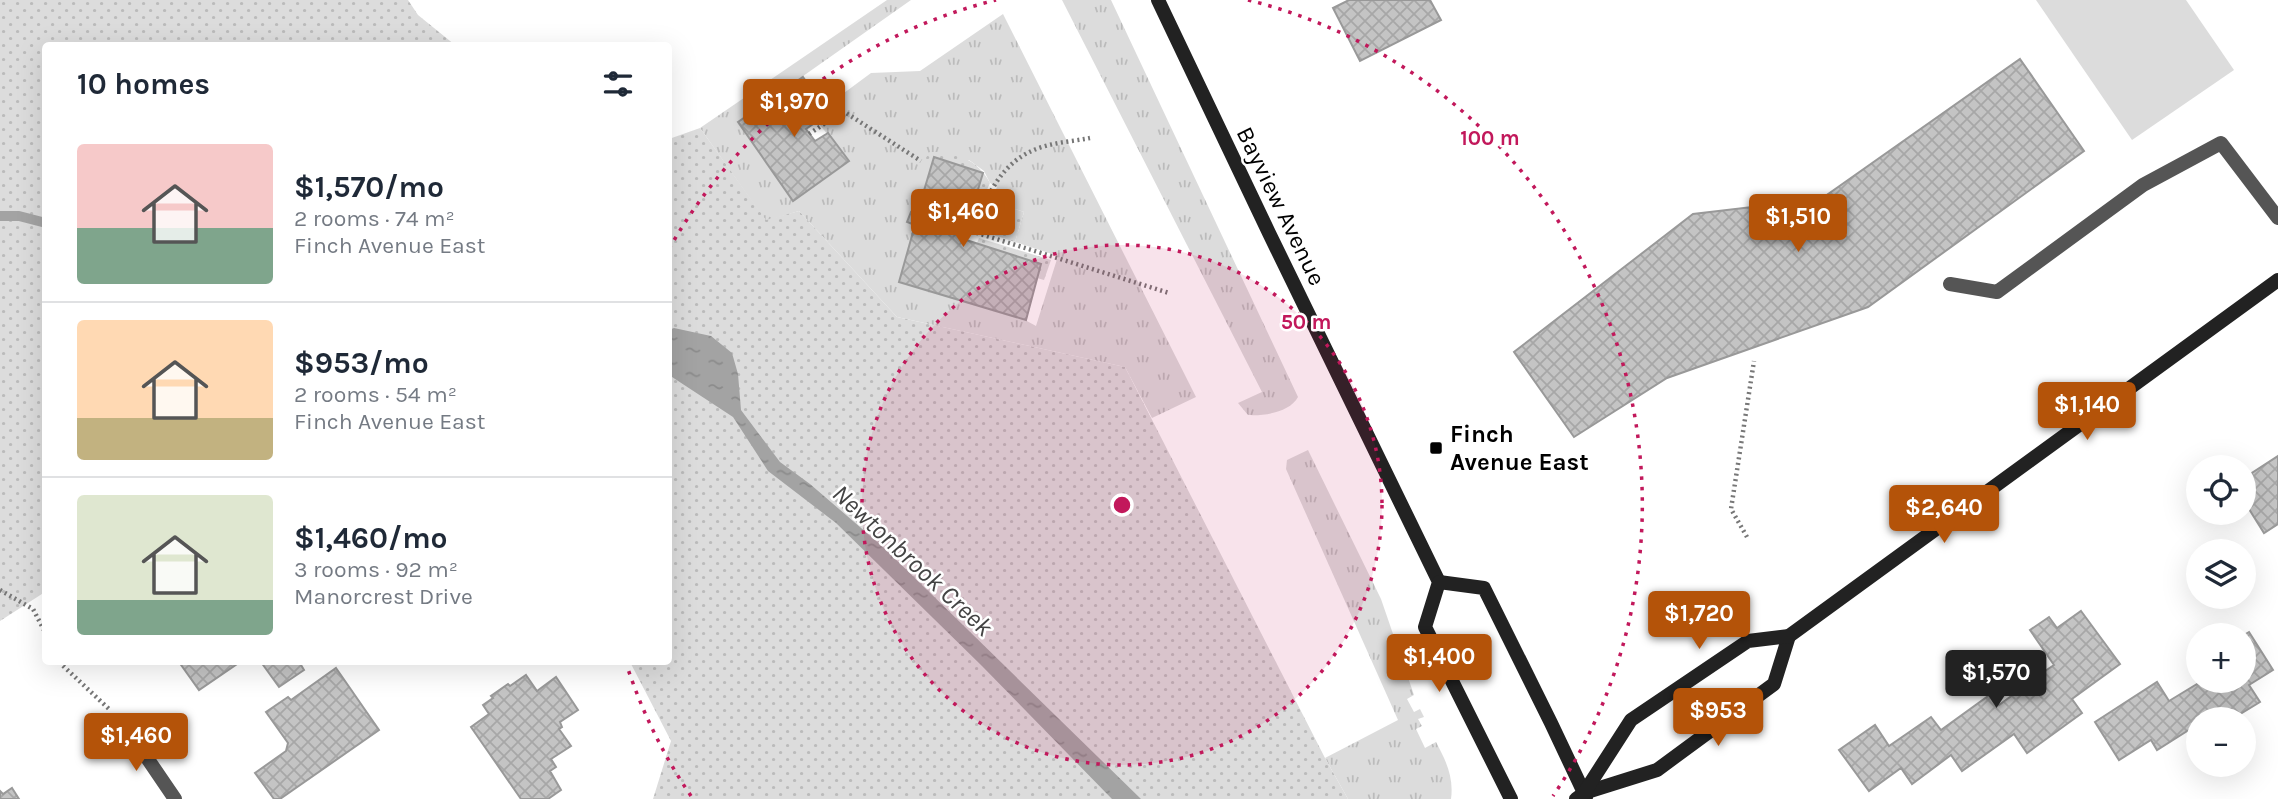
<!DOCTYPE html>
<meta charset="utf-8">
<style>
:root{--surface:#fff;--page:#f2f2f3;--text:#1f2937;--muted:#747a83;--line:#e0e1e3;--accent:#b45309}
body{margin:0;font-family:Karla,sans-serif;background:var(--page);color:var(--text);height:100vh;display:flex;flex-direction:column;font-size:26px;white-space:nowrap}
*{box-sizing:border-box;margin:0}
p{font-size:23px;color:var(--muted)}
.icon{flex:none;width:38px;height:38px;fill:none;stroke:currentColor;stroke-width:2;stroke-linecap:round;stroke-linejoin:round}
.map{position:relative;flex:1;overflow:hidden}
.panel{position:absolute;left:42px;top:42px;width:630px;height:623px;display:flex;flex-direction:column;background:var(--surface);border-radius:7px;box-shadow:0 7px 28px #0002}
.panel>*{flex:none}
.buttons{position:absolute;left:2186px;top:455px;display:grid;gap:14px}
.buttons a{display:grid;place-items:center;width:70px;height:70px;border-radius:50%;background:var(--surface);box-shadow:0 7px 28px #0002;font-size:35px}
.price{position:absolute;translate:-50% -60px;padding:0 16px;border-radius:7px;background:var(--accent);color:#fff;font-size:23px;line-height:46px;filter:drop-shadow(0 2px 4px #0008)}
.price::after{content:'';position:absolute;left:50%;top:42px;width:21px;height:16px;margin-left:-10px;background:inherit;clip-path:polygon(0 0,100% 0,50% 100%)}
.price.on{background:#222;color:#fff}
ul{padding:0;list-style:none}
li{display:flex;align-items:center;gap:21px;height:175px;padding:0 35px}
li+li{border-top:2px solid var(--line)}
li span{display:grid;place-items:center;flex:none;width:196px;height:140px;border-radius:7px;color:#555}
li>.icon{margin-inline-start:auto}
span .icon{width:84px;height:84px;fill:#fffc;stroke-width:1}
li b{font-size:30px}
h2{display:flex;justify-content:space-between;align-items:center;height:84px;padding:0 35px;font-size:30px}
.map>svg:first-child{display:block}
.grass{fill:url(#grass-tufts);fill-rule:evenodd}
.park{fill:url(#park-dots)}
.pitch{fill:#dcdcdc}
.water{fill:url(#water-ripples)}
.lines{fill:none;stroke-linecap:round;stroke-linejoin:round}
.stream{stroke:#a3a3a3;stroke-width:10}
.building{fill:url(#building-cross-hatch);stroke:#999;stroke-width:2}
.path{stroke:#777;stroke-width:4.5;stroke-dasharray:2 3.5;stroke-linecap:butt}
.service{stroke:#555;stroke-width:14}
.minor{stroke:#555;stroke-width:14}
.secondary{stroke:#222;stroke-width:14}
.ring{fill:none;stroke:#c2185b;stroke-width:3.5;stroke-dasharray:3.5 7}
.poi-dot{fill:#000;stroke:#fff;stroke-width:2.5}
.labels{text-anchor:middle;stroke-width:5;stroke-linejoin:round;paint-order:stroke}
.street-label{font-size:24px;fill:#000;stroke:#fff}
.poi-label{font-size:24px;font-weight:bold;fill:#000;stroke:#fff;text-anchor:start}
.water-label{font-size:26px;font-style:italic;fill:#444;stroke:#fff}
.centre{fill:#c2185b;stroke:#fff;stroke-width:3.5}
.ring-label{font-size:21px;text-anchor:middle;font-weight:bold;fill:#c2185b;stroke:#fff;stroke-width:5;stroke-linejoin:round;paint-order:stroke}
</style>
<div class="map">
<svg width="2278" height="799" viewBox="0 0 2278 799">
<defs>
<pattern id="grass-tufts" width="24" height="20" patternUnits="userSpaceOnUse" patternTransform="scale(1.75)"><rect width="24" height="20" fill="#dcdcdc"/><path d="M3 7l-1-3M5 7V3M7 7l1-3M15 17l-1-3M17 17v-4M19 17l1-3" fill="none" stroke="#bbb"/></pattern>
<pattern id="park-dots" width="8" height="8" patternUnits="userSpaceOnUse" patternTransform="scale(1.75)"><rect width="8" height="8" fill="#dcdcdc"/><path d="M2 2h.1M6 6h.1" fill="none" stroke="#bbb" stroke-width="1.8" stroke-linecap="round"/></pattern>
<pattern id="water-ripples" width="26" height="14" patternUnits="userSpaceOnUse" patternTransform="scale(1.75)"><rect width="26" height="14" fill="#a3a3a3"/><path d="M2 4q2-2 4 0t4 0M15 11q2-2 4 0t4 0" fill="none" stroke="#8b8b8b"/></pattern>
<pattern id="building-cross-hatch" width="8" height="8" patternUnits="userSpaceOnUse" patternTransform="scale(1.75)"><rect width="8" height="8" fill="#c4c4c4"/><path d="M0 0l8 8M0 8l8-8" fill="none" stroke="#a7a7a7"/></pattern>
</defs>
<rect width="100%" height="100%" fill="#fff"/>
<g class="grass">
<path d="M 887,0 L 911,0 L 738,122 L 793,201 L 849,162 L 817,121 L 829,113 L 825,107 L 871,73 L 920,71 L 1003,14 L 1196,397 L 1152,418 L 1125,367 L 897,317 L 799,211 L 766,221 L 700,128 ZM 969,160 L 984,171 L 990,183 L 997,187 L 991,201 L 1024,212 L 1015,242 L 1058,256 L 1036,326 L 1025,320 L 900,282 L 915,225 L 907,222 L 911,212 L 917,214 L 932,163 Z"/>
<path d="M 1062,0 L 1111,0 L 1298,397 C 1290,412 1265,416 1248,415 L 1238,403 L 1262,392 Z"/>
<path d="M 1308,450 L 1381,599 L 1414,695 L 1407,699 L 1414,712 L 1420,709 L 1424,717 L 1418,719 L 1422,726 L 1416,729 L 1425,748 L 1436,742 C 1446,761 1454,777 1451,799 L 1348,799 L 1325,758 L 1398,720 L 1286,469 L 1287,460 Z"/>
</g>
<g class="park">
<polygon points="0,0 408,0 418,15 455,45 46,46 45,592 0,621"/>
<polygon points="700,128 766,220 799,211 897,317 1125,367 1325,758 1348,799 653,799 671,741 630,662 668,662 669,139"/>
<path d="M 932,152 C 957,152 978,160 990,183 L 974,219 L 969,217 L 983,173 L 935,158 L 932,163 L 925,160 L 927,156 Z"/>
<polygon points="991,201 1024,212 1015,242 981,231"/>
<polygon points="979,238 1051,260 1044,280 1037,278 1041,264 977,243"/>
</g>
<polygon class="pitch" points="2036,0 2186,0 2234,70 2132,140"/>
<polygon class="water" points="674,328 711,336 732,353 738,374 741,410 780,462 810,484 882,546 1141,799 1112,799 982,666 836,523 768,471 733,417 669,375 669,330"/>
<g class="lines">
<polyline class="stream" points="0,216 19,216 46,223"/>
</g>
<g class="building">
<polygon points="1349,0 1430,0 1441,20 1360,61 1333,8"/>
<polygon points="2020,59 2084,151 1868,307 1667,378 1574,437 1514,352 1693,214 1821,199"/>
<polygon points="803,77 829,113 806,129 815,141 828,133 849,161 793,201 738,122"/>
<polygon points="934,157 983,173 963,239 1041,264 1026,320 899,282 915,225 907,222 911,212 917,214"/>
<polygon points="2278,456 2278,524 2264,533 2244,501 2244,478"/>
<polygon points="2081,611 2120,664 2072,699 2082,713 2027,753 2014,734 1962,771 1951,755 1912,784 1901,768 1869,791 1839,750 1875,725 1889,746 1931,717 1941,730 1991,694 1999,705 2014,694 2002,678 2031,658 2042,673 2054,665 2030,630 2049,617 2057,628"/>
<polygon points="2249,632 2273,670 2249,685 2260,702 2232,719 2198,719 2198,737 2192,728 2157,750 2151,740 2119,760 2095,722 2157,682 2169,701 2202,681 2244,681 2244,635"/>
<polygon points="179,662 240,662 199,690"/>
<polygon points="261,662 306,662 301,665 304,670 279,687"/>
<polygon points="336,668 379,730 280,799 274,799 255,773 286,751 288,743 266,712 288,697 291,700"/>
<polygon points="526,675 537,691 556,677 578,710 560,722 562,727 559,729 571,746 551,759 556,767 550,771 561,790 548,799 521,799 471,727 489,714 483,705 493,698 491,696 508,684 510,686"/>
<polygon points="12,788 19,799 0,799 0,791 3,794"/>
</g>
<g class="lines">
<g class="path">
<polyline points="809,134 839,114 846,113 921,161"/>
<path d="M 1090,138 C 1075,141 1058,142 1042,147 C 1002,159 986,196 974,232 L 1169,293"/>
<polyline points="966,230 974,232"/>
<polyline points="1747,537 1731,509 1754,361"/>
<polyline points="0,590 33,609 46,634"/>
<polyline points="59,662 109,709"/>
</g>
<polyline class="service" points="1950,284 1997,292 2143,185 2221,143 2278,218"/>
<polyline class="minor" points="126,727 175,799"/>
<g class="secondary">
<polyline points="1158,0 1269,233 1439,582 1425,627 1511,799"/>
<polyline points="1439,582 1484,588 1551,723 1586,797"/>
<polyline points="1584,793 1657,770 1774,684 1789,636"/>
<polyline points="1576,799 1584,793 1631,720 1748,641 1789,636 2278,280"/>
</g>
</g>
<circle cx="1122" cy="505" r="260" fill="#c2185b" fill-opacity=".12"/>
<g class="ring">
<circle cx="1122" cy="505" r="260"/>
<path d="M691 796A520 520 0 0 1 627 666M669 249A520 520 0 0 1 996 0M1248 0A520 520 0 0 1 1553 796"/>
</g>
<rect class="poi-dot" x="1429" y="441" width="14" height="14" rx="3.5"/>
<g class="labels">
<g class="street-label">
<text transform="translate(1281 206) rotate(64)" y="8">Bayview Avenue</text>
</g>
<g class="poi-label">
<text x="1450" y="442">Finch<tspan x="1450" dy="28">Avenue East</tspan></text>
</g>
<g class="water-label">
<text transform="translate(913 560) rotate(43)" y="9">Newtonbrook Creek</text>
</g>
</g>
<circle cx="1122" cy="505" r="10" class="centre"/>
<g class="ring-label">
<text x="1490" y="145">100 m</text>
<text x="1306" y="329">50 m</text>
</g>
</svg>
<div class="buttons">
<a><svg class="icon" aria-label="locate" viewBox="0 0 24 24"><circle cx="12" cy="12" r="6"/><path d="M12 2v4M12 18v4M2 12h4M18 12h4"/></svg></a>
<a><svg class="icon" aria-label="layers" viewBox="0 0 24 24"><path d="M12 4l9 5-9 5-9-5zM3 14l9 5 9-5"/></svg></a>
<a>+</a>
<a>−</a>
</div>
<b class="price" style="left:794px;top:139px">$1,970</b>
<b class="price" style="left:963px;top:249px">$1,460</b>
<b class="price" style="left:1798px;top:254px">$1,510</b>
<b class="price" style="left:2087px;top:442px">$1,140</b>
<b class="price" style="left:1944px;top:545px">$2,640</b>
<b class="price" style="left:1699px;top:651px">$1,720</b>
<b class="price" style="left:1439px;top:694px">$1,400</b>
<b class="price on" style="left:1996px;top:710px">$1,570</b>
<b class="price" style="left:1718px;top:748px">$953</b>
<b class="price" style="left:136px;top:773px">$1,460</b>
<section class="panel">
<h2>10 homes<svg class="icon" aria-label="filters" viewBox="0 0 24 24"><path d="M4 7h16M4 17h16"/><circle cx="9" cy="7" r="2"/><circle cx="15" cy="17" r="2"/></svg></h2>
<ul>
<li><span style="background:linear-gradient(#f6c9c9 60%,#7fa58c 0)"><svg class="icon" aria-label="home" viewBox="0 0 24 24"><path d="M3 11l9-7 9 7M6 9v11h12V9"/></svg></span><div><b>$1,570/mo</b><p>2 rooms · 74 m²</p><p>Finch Avenue East</p></div></li>
<li><span style="background:linear-gradient(#ffd9b3 70%,#c2b280 0)"><svg class="icon" aria-label="home" viewBox="0 0 24 24"><path d="M3 11l9-7 9 7M6 9v11h12V9"/></svg></span><div><b>$953/mo</b><p>2 rooms · 54 m²</p><p>Finch Avenue East</p></div></li>
<li><span style="background:linear-gradient(#dfe7d0 75%,#7fa58c 0)"><svg class="icon" aria-label="home" viewBox="0 0 24 24"><path d="M3 11l9-7 9 7M6 9v11h12V9"/></svg></span><div><b>$1,460/mo</b><p>3 rooms · 92 m²</p><p>Manorcrest Drive</p></div></li>
</ul>
</section>
</div>
